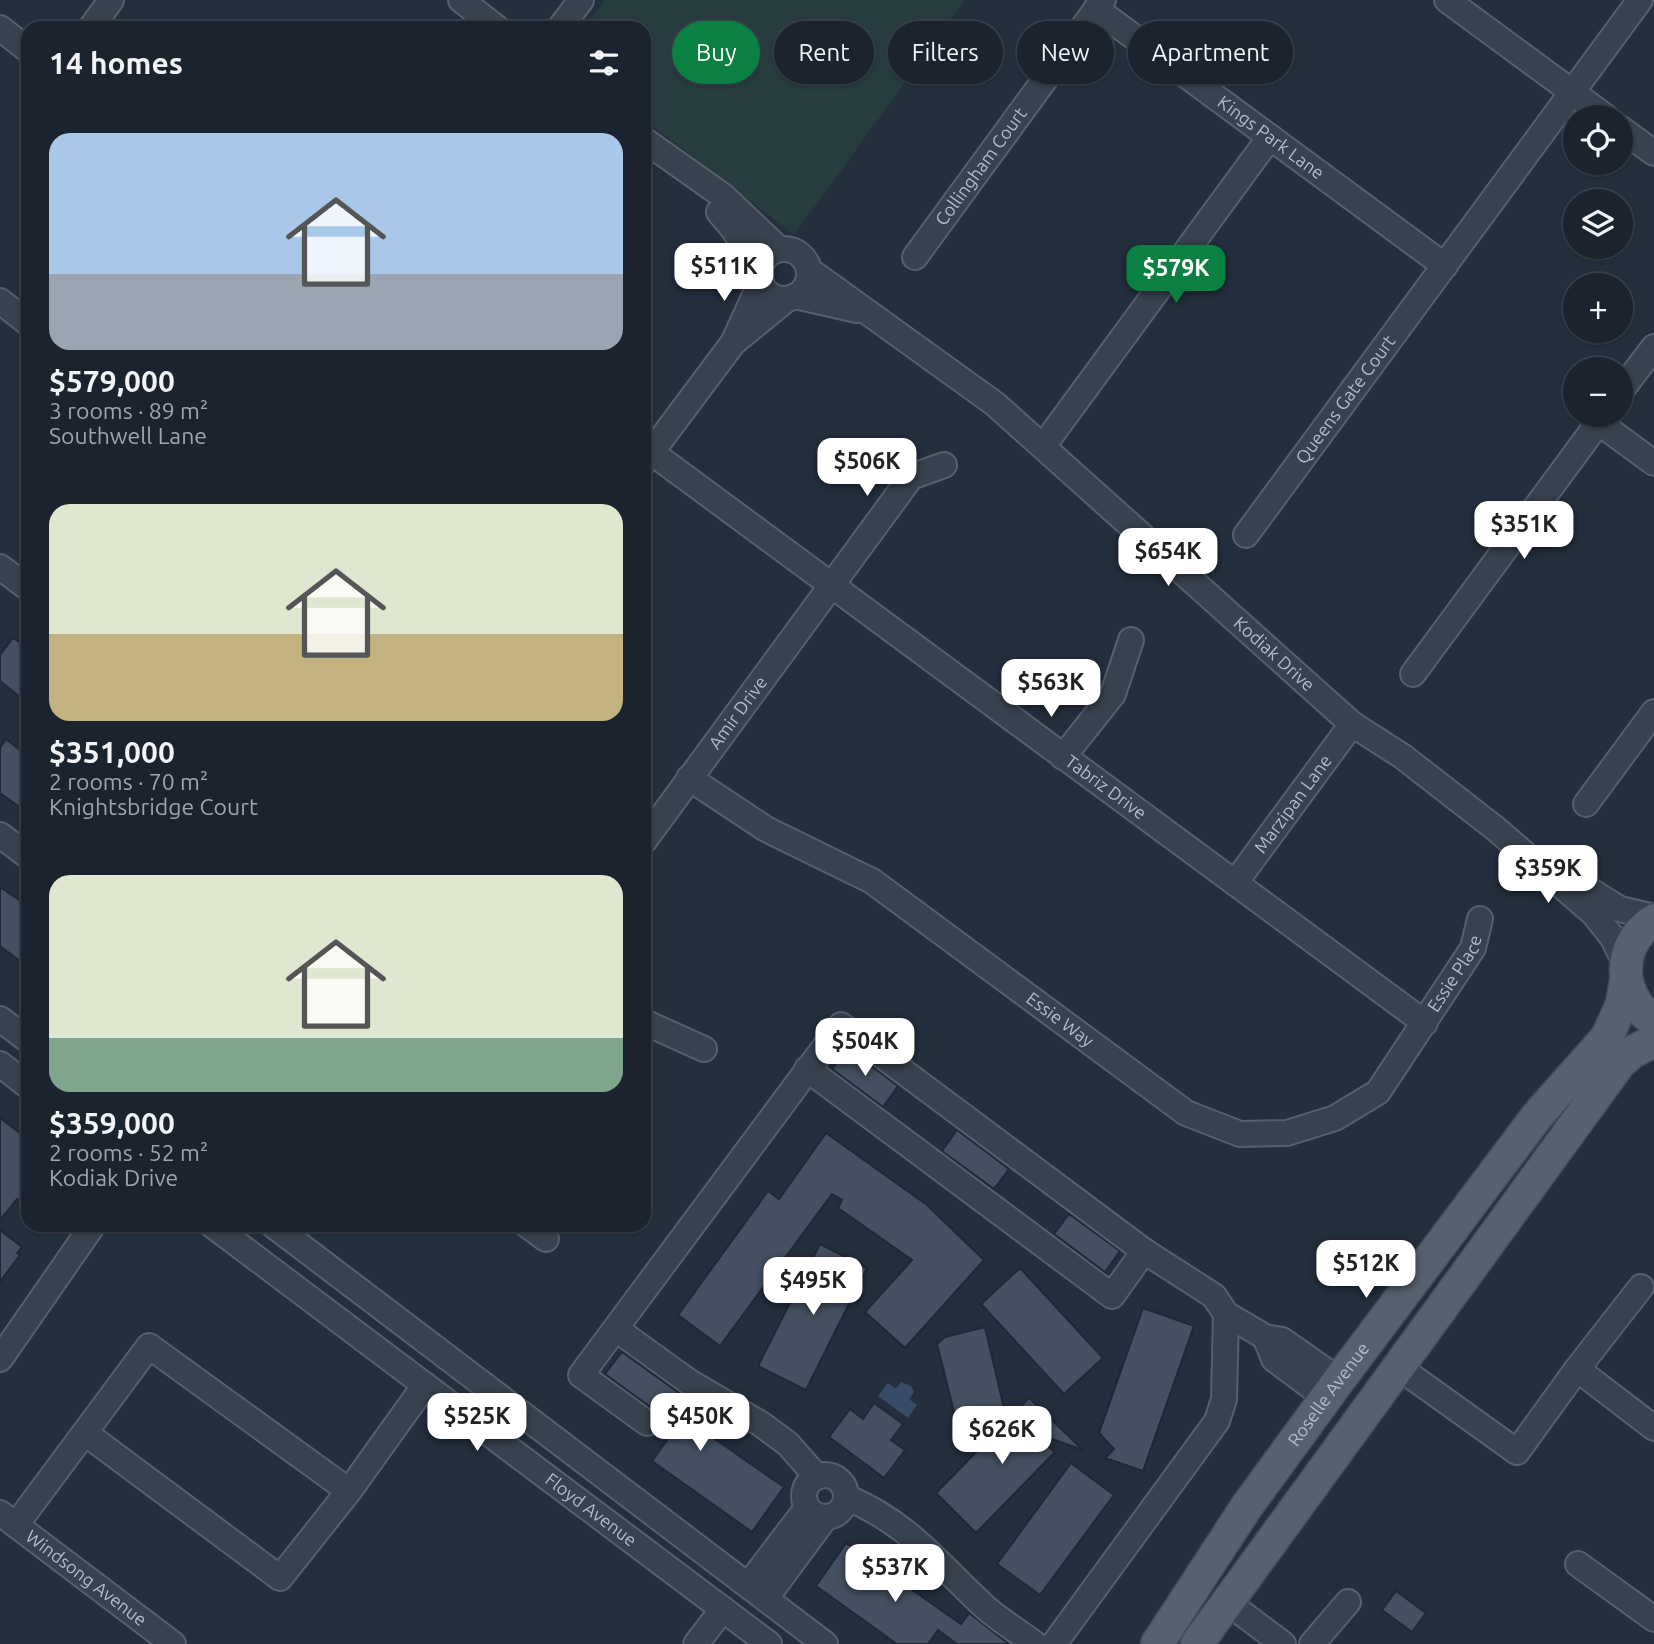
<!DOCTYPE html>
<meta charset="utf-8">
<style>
:root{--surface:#1b232e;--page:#242b36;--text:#f1f3f6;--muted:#a0a4aa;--line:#39404a;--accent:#0b8043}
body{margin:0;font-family:Ubuntu,sans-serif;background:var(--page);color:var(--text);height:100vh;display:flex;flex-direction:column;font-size:26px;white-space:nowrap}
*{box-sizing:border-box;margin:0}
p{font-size:23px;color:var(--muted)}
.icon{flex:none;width:38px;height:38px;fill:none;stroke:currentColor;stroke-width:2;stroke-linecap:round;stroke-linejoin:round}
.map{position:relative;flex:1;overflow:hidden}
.side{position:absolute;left:21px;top:21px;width:630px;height:1211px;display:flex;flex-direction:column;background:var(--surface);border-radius:21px;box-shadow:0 2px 5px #0004,0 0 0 2px var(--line)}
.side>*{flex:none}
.guide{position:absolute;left:672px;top:21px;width:665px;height:63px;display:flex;gap:14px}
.fabs{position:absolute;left:1563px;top:105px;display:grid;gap:14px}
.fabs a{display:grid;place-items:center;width:70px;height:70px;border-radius:50%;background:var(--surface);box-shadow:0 2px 5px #0004,0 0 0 2px var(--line);font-size:35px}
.price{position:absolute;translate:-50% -60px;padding:0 16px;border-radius:14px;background:#fff;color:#222;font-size:23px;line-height:46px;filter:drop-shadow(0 2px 4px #0008)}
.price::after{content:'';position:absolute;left:50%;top:42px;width:21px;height:16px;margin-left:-10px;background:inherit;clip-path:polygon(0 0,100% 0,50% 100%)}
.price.on{background:var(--accent);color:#fff}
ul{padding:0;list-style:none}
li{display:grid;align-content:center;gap:14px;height:371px;padding:0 28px}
li span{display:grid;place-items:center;height:217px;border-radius:21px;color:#555}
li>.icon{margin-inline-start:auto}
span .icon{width:126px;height:126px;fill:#fffc;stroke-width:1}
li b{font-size:30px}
h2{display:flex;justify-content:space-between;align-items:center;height:84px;padding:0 28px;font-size:30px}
.pill{padding:0 24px;border-radius:32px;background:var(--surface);box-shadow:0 2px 5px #0004,0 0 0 2px var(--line);font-size:24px;line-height:63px}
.pill.on{background:var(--accent);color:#fff}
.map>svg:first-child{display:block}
.green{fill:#263c3f}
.water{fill:#394c67}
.building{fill:#455162;stroke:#1f2835;stroke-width:2}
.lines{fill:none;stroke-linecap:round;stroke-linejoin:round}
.minor-casing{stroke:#565f6c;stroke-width:28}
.major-casing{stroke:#414a57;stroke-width:35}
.minor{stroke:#38414e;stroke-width:24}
.major{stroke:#56606e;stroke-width:32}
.labels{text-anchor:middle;stroke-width:6;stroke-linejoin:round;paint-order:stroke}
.street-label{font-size:18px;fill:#b4bcc9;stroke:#1d2633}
</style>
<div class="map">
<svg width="1654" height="1644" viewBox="0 0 1654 1644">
<rect width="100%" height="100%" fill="#242f3e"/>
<polygon class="green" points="605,0 965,0 794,235 644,119 644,28 584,28"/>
<polygon class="water" points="901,1382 911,1386 914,1392 909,1399 917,1405 908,1418 878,1396 888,1383 896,1389"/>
<g class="building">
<polygon points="13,638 28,648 28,686 20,697 0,681 0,655"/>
<polygon points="6,739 28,756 28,813 0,793 0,748"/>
<polygon points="0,887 28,906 28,967 0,946"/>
<polygon points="847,1048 898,1086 883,1107 832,1069"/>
<polygon points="0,1118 28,1139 28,1191 20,1201 17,1199 0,1220"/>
<polygon points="957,1130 1009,1169 994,1189 942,1151"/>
<polygon points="826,1133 927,1205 984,1260 905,1348 865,1312 912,1260 838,1208 842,1200 832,1194 720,1346 678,1315 768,1191 779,1199"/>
<polygon points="1069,1214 1120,1251 1105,1272 1054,1234"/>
<polygon points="0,1230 22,1247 17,1253 20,1255 0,1282"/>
<polygon points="820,1244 867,1268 806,1390 758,1366"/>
<polygon points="1020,1268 1103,1358 1064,1394 981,1304"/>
<polygon points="1143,1308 1194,1326 1143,1471 1105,1458 1114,1449 1099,1433"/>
<polygon points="985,1327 1004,1408 956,1420 937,1344 945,1337"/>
<polygon points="622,1352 679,1393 669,1407 784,1487 752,1532 652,1461 675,1429 656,1411 605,1374"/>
<polygon points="1029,1398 1083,1450 1026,1430 1055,1452 976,1533 936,1493"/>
<polygon points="874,1403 903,1424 891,1440 905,1450 884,1478 829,1437 850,1409 863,1419"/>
<polygon points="1071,1463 1114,1495 1040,1595 997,1564"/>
<polygon points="846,1543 961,1624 969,1613 1009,1644 957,1644 938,1630 928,1644 897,1644 816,1586"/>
<polygon points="1396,1591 1426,1613 1412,1632 1382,1610"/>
</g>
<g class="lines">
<g class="minor-casing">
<g id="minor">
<polyline points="461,0 497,28"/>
<polyline points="1447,0 1606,117"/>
<path id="s1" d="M 1096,9 L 1445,266"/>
<polyline points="0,28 28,50"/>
<polyline points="91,28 111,0"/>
<polyline points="560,28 581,0"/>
<polyline points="1620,128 1654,153"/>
<polyline points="644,140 723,196 779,249"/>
<polyline points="719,212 734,230 759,273"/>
<circle cx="784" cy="274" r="25"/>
<path id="s2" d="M 915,257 L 1103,0"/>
<path id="s3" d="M 809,270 L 995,404 L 1352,724 L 1402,756 L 1496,829 L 1594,914 L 1613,938 L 1625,963"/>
<polyline points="795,296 857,310"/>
<polyline points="0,301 28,323"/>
<polyline points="733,343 761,282"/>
<polyline points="1620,392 1654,347"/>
<polyline points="1598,422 1654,463"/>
<polyline points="1044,445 1270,137"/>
<path id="s4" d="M 651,452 L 1425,1023"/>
<polyline points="644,462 733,343 787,299"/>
<path id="s5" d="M 1246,535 L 1640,0"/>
<polyline points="0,567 28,588"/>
<polyline points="1413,674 1604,415"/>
<polyline points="1063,757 1113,694 1131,640"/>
<path id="s6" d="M 689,778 L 766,829 L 872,881 L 1186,1113 L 1240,1134 L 1287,1133 L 1335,1118 L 1378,1092 L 1473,948 L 1480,919"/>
<polyline points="1586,804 1654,712"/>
<polyline points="0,835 28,856"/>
<path id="s7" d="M 644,841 L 911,477 L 944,465"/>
<polyline points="1572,879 1620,909 1654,917"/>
<path id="s8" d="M 1235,883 L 1352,724"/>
<polyline points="0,1019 28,1040"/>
<polyline points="644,1022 704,1049"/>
<polyline points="0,1064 28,1086"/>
<polyline points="807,1069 1112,1296 1144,1251"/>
<path id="s9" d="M 212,1225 L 769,1644"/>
<polyline points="273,1225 825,1644"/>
<polyline points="527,1225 546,1239"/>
<polyline points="1641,1287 1577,1369 1654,1428"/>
<polyline points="616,1329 688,1381 761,1424 788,1444 817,1477"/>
<polyline points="1265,1337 1274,1359 1326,1398"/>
<polyline points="0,1359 93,1225"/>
<polyline points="1397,1366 1517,1452 1577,1369"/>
<polyline points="647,1423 581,1375 841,1025 1144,1251 1214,1296 1226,1314 1265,1337 1282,1340 1339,1380"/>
<polyline points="85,1433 280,1578 349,1491"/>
<circle cx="825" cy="1496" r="21"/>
<path d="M 846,1497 C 910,1524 938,1564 986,1608 C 1001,1621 1019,1632 1035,1644"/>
<path id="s10" d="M 0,1513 L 173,1644"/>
<polyline points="16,1525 149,1346 349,1491 425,1385"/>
<polyline points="1578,1564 1654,1619"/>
<polyline points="749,1584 807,1508"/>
<polyline points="766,1598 825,1518"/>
<polyline points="1227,1602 1283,1644"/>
<polyline points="696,1644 723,1609"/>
<polyline points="1054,1644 1217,1421 1224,1399 1226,1314"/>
<polyline points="1312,1644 1348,1602"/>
</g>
</g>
<g class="major-casing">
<g id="major">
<path d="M 1654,920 C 1616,945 1617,995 1654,1021"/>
<path id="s11" d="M 1157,1644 L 1247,1506 L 1339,1380 L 1537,1116 L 1607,1037 L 1622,1004 L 1626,980"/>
<polyline points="1197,1644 1619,1064 1632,1052 1654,1041"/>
</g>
</g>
<use href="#minor" class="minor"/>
<use href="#major" class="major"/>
</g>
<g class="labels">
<g class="street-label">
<text dy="6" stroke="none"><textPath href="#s1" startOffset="217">Kings Park Lane</textPath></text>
<text dy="6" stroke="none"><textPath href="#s2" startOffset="112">Collingham Court</textPath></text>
<text dy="6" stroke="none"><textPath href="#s5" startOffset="168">Queens Gate Court</textPath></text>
<text dy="6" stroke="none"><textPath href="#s3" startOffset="604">Kodiak Drive</textPath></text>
<text dy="6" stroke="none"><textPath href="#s7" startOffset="159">Amir Drive</textPath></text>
<text dy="6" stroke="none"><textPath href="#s4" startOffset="565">Tabriz Drive</textPath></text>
<text dy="6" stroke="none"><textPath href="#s8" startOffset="98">Marzipan Lane</textPath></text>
<text dy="6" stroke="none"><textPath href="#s6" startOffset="948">Essie Place</textPath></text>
<text dy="6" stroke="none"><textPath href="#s6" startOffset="444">Essie Way</textPath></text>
<text dy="6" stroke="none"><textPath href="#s11" startOffset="303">Roselle Avenue</textPath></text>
<text dy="6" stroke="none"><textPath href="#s9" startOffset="474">Floyd Avenue</textPath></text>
<text dy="6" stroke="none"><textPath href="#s10" startOffset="108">Windsong Avenue</textPath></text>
</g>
</g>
</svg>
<div class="fabs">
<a><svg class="icon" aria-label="locate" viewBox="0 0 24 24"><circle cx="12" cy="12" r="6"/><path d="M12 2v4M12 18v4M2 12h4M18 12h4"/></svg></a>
<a><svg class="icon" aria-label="layers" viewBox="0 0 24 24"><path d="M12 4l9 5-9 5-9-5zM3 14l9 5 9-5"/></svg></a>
<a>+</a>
<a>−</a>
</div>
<b class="price" style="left:724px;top:303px">$511K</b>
<b class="price on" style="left:1176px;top:305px">$579K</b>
<b class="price" style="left:867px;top:498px">$506K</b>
<b class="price" style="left:1524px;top:561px">$351K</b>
<b class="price" style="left:1168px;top:588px">$654K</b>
<b class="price" style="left:1051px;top:719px">$563K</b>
<b class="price" style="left:1548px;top:905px">$359K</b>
<b class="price" style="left:865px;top:1078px">$504K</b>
<b class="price" style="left:1366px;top:1300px">$512K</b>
<b class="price" style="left:813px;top:1317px">$495K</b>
<b class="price" style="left:477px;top:1453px">$525K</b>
<b class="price" style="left:700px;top:1453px">$450K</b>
<b class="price" style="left:1002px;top:1466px">$626K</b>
<b class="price" style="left:895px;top:1604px">$537K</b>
<div class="guide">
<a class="pill on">Buy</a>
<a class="pill">Rent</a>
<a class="pill">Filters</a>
<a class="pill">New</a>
<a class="pill">Apartment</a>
</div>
<section class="side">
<h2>14 homes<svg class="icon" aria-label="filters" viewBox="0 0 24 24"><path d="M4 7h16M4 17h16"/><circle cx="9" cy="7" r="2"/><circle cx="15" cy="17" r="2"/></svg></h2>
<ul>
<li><span style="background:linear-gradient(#a9c7e8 65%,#9aa5b1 0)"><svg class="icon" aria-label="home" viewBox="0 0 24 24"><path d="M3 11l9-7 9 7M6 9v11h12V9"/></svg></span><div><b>$579,000</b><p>3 rooms · 89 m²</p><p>Southwell Lane</p></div></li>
<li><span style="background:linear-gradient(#dfe7d0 60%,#c2b280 0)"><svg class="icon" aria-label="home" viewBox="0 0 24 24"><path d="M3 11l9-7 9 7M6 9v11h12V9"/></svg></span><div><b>$351,000</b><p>2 rooms · 70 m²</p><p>Knightsbridge Court</p></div></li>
<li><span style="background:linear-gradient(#dfe7d0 75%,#7fa58c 0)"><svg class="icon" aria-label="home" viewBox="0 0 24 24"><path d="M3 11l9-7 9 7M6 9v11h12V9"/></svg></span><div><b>$359,000</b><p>2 rooms · 52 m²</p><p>Kodiak Drive</p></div></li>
</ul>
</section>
</div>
